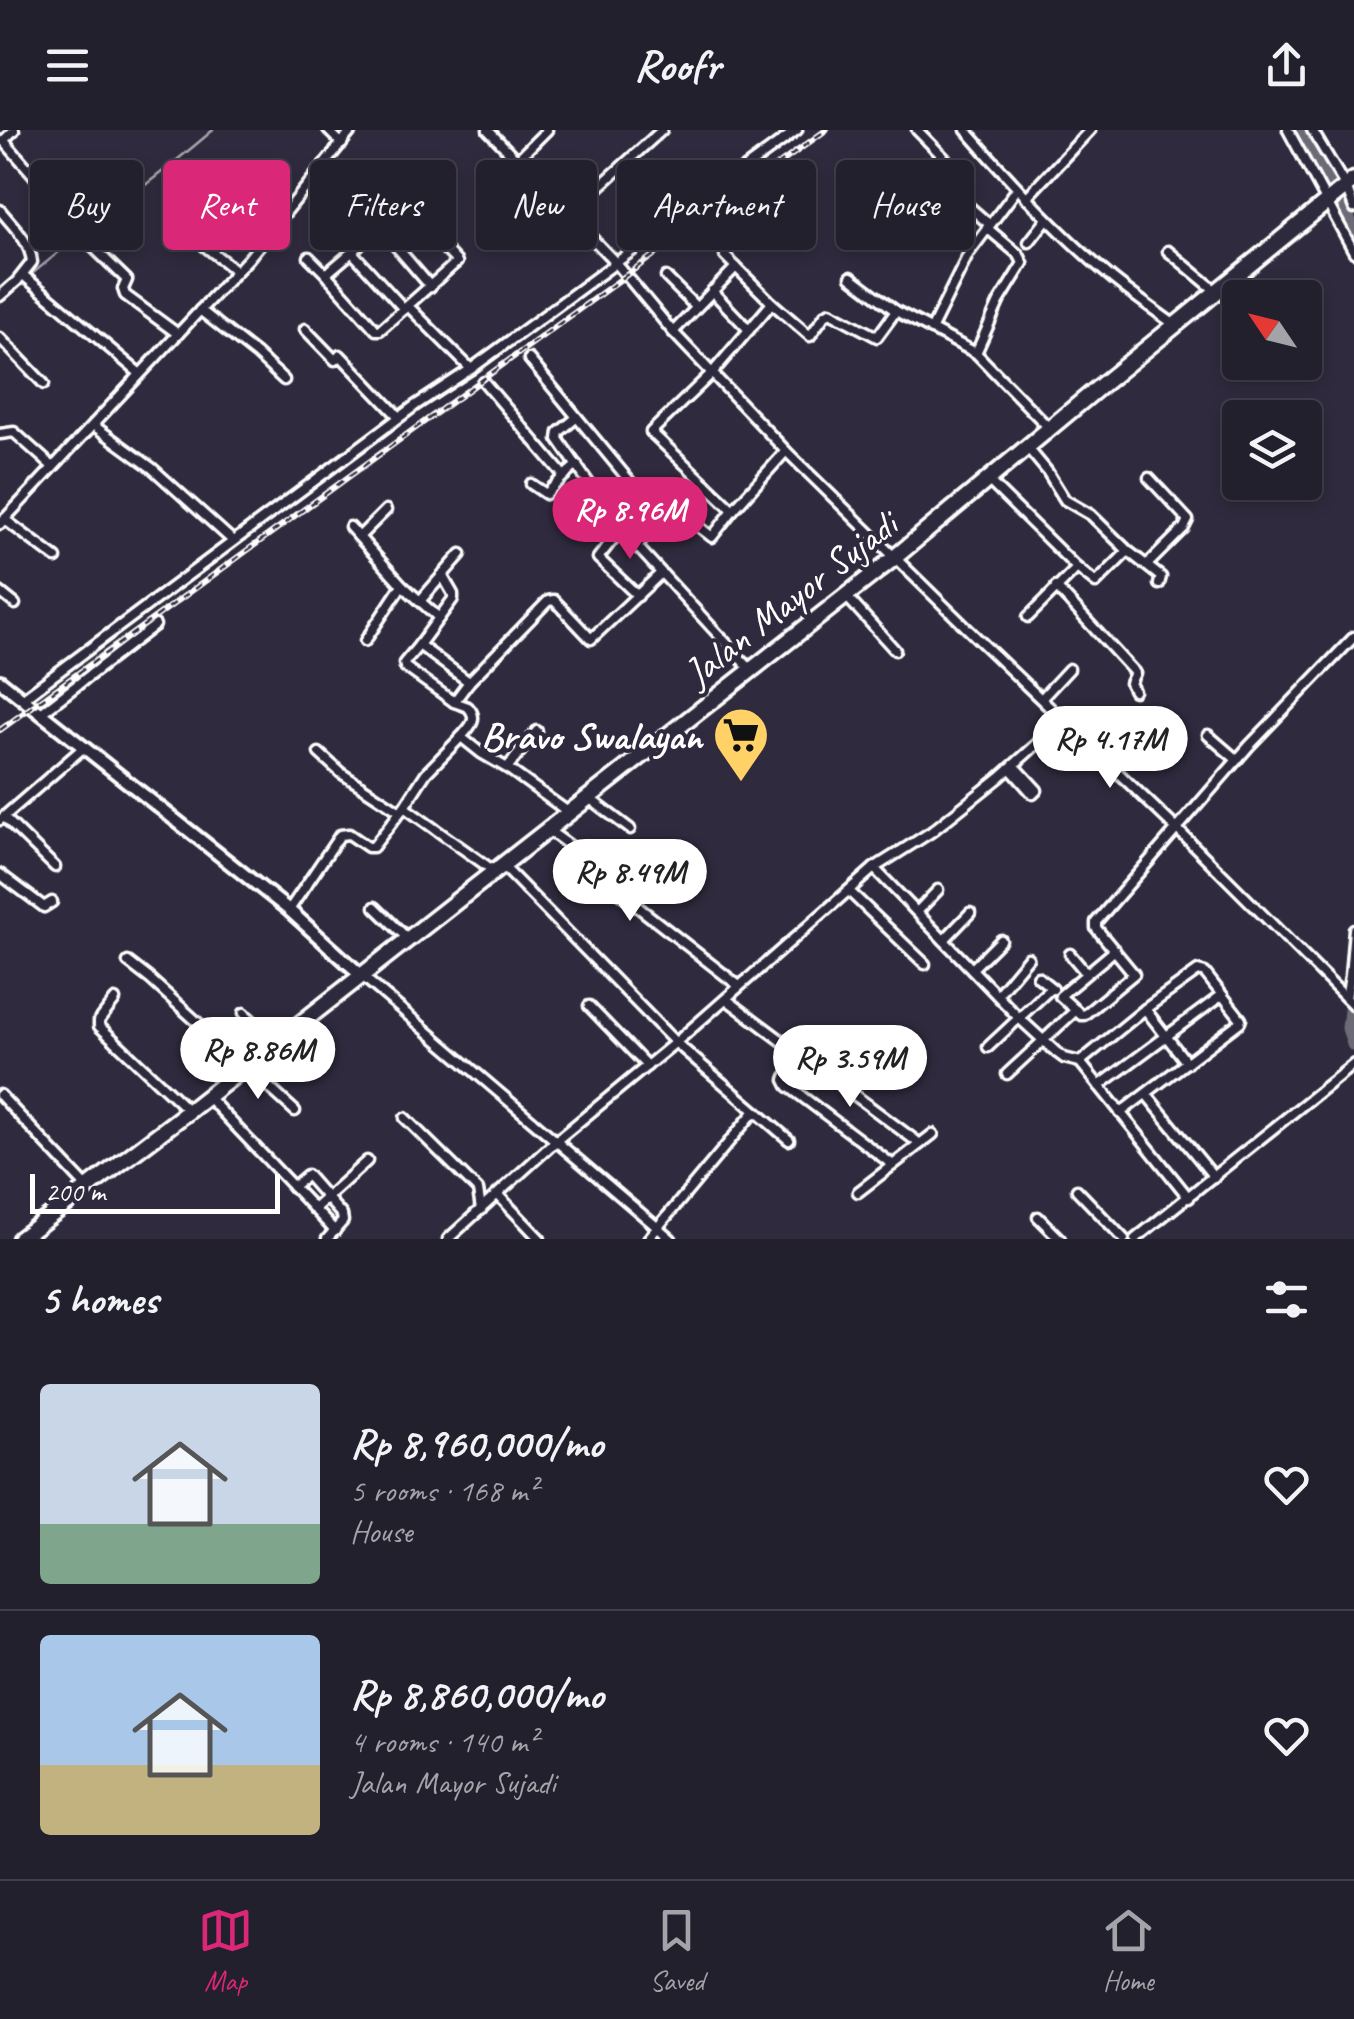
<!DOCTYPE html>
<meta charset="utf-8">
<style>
:root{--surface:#23202e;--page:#2f2d3a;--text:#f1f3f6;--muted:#a3a3aa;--line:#403e4a;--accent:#db2777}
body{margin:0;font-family:Caveat,sans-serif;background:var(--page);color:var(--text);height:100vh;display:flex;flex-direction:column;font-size:38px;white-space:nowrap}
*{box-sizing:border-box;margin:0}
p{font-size:32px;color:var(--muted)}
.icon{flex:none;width:55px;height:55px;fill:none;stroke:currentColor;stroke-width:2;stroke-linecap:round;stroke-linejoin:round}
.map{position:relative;height:1109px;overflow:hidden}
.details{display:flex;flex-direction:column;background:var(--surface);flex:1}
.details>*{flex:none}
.top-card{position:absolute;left:30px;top:30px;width:1295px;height:90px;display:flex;gap:20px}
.needle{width:65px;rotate:305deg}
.buttons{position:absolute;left:1222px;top:150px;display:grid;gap:20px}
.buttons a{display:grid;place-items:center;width:100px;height:100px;border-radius:10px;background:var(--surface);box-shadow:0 5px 15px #0003,0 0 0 2px var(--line);font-size:50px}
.scale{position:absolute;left:30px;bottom:25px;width:250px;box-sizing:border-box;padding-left:10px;border:5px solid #fff;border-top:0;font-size:28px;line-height:35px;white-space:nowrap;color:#fff;-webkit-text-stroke:8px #2f2a3d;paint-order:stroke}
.price{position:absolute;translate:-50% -85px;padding:0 22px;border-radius:35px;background:#fff;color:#222;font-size:32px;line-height:65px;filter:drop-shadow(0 2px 5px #0008)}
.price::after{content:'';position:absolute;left:50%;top:60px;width:30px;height:22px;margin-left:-15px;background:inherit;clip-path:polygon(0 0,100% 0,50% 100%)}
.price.selected{background:var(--accent);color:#fff}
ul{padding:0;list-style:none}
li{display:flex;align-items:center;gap:30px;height:250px;padding:0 40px}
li+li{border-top:2px solid var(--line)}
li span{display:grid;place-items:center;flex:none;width:280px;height:200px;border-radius:10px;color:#555}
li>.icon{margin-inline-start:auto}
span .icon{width:120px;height:120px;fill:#fffc;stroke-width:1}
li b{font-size:42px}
h2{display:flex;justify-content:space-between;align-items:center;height:120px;padding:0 40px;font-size:42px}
.pill{padding:0 35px;border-radius:10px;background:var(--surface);box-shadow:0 5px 15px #0003,0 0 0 2px var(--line);font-size:35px;line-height:90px}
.pill.selected{background:var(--accent);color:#fff}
header{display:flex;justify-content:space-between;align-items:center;height:130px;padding:0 40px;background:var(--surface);font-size:45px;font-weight:700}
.tab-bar{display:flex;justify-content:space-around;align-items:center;height:140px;border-top:2px solid var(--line);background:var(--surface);font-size:28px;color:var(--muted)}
.tab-bar a{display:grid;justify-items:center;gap:5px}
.tab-bar .selected{color:var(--accent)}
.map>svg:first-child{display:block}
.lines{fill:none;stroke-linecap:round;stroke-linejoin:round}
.stream{stroke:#a7a6ad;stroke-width:2.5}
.river{stroke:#6d6a77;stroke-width:15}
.street-casing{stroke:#fff;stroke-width:15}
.secondary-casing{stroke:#fff;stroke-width:18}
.highway-casing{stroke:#fff;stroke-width:21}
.street{stroke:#2f2a3d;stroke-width:8}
.secondary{stroke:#2f2a3d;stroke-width:10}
.highway{stroke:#2f2a3d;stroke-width:14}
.rail-casing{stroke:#fff;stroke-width:6}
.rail{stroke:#2f2a3d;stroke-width:2.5;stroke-dasharray:8;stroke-linecap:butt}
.labels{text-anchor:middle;stroke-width:8;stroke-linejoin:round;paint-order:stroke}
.street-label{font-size:40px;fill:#fff;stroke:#2f2a3d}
.poi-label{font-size:40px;font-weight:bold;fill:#fff;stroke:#2f2a3d;text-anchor:end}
</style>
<header><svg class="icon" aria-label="menu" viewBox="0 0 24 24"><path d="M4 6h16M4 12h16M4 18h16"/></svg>Roofr<svg class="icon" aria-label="share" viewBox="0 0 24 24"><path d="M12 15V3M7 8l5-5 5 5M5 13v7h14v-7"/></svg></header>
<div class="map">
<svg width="1354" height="1109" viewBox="0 0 1354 1109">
<rect width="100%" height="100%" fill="#2f2a3d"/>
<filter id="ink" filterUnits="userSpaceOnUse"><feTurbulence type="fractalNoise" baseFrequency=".01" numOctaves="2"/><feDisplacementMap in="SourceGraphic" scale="20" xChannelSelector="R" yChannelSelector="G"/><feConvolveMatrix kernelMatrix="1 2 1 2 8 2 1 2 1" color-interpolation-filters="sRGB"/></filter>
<g filter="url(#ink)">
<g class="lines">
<path class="stream" d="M 0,172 C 68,110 144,60 213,0"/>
<g class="river">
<polyline points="1305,0 1354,102"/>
<polyline points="1354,856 1349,898 1354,914"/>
</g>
<g class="street-casing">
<g id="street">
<polyline points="328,0 342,14"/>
<polyline points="488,0 616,133 673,202 786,321 978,509 1177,699 1354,876"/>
<polyline points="917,0 964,48 964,54 958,61 959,68 989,94"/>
<path d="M 966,0 C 1012,53 1059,104 1113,149 C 1133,165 1154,180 1175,195"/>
<polyline points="1288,0 1354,122"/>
<polyline points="1312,0 1346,57 1354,78"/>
<polyline points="3,11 14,0"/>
<polyline points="4,11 65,81"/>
<polyline points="517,30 547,0"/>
<polyline points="326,35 431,157"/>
<polyline points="372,45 401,72"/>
<polyline points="1026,68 1090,0"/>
<polygon points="401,72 457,132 380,200 376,200 326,144 352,122"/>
<path d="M 0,80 C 13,96 30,111 32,132 L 17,151 L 0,166"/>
<polyline points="569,84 662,0"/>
<polyline points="987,98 1019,125 1023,133 999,172 976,223 1049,298"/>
<polyline points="192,106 236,141"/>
<polyline points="1029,112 1047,89"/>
<polyline points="92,116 127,150 123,159 125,165 178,204"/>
<polyline points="1168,121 1216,161"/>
<polyline points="352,122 404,179"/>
<polyline points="725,126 736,137"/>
<polyline points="309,127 326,144"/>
<polyline points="23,145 139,243"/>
<polyline points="666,147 696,177"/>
<polyline points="851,147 896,181 976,223"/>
<polyline points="712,161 749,200"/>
<polyline points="772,173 810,206 825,185 830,182 877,207 896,181"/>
<polyline points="200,180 256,224 284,250"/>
<polyline points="412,180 471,239"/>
<polyline points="305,199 335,230 340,225 399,287"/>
<polyline points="931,200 969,123 1017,59"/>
<polyline points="673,202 736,137 772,173 712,243 651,302 733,380"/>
<polyline points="0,208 44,254"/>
<polyline points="529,229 661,389"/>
<polyline points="484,252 564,346 577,335"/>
<polyline points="576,288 559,302 558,309 621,399 751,540"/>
<polyline points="93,295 152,338 233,411"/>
<polyline points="0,304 14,302 53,337"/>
<polyline points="1027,317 1047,341 1065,370 1091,385 1128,421 1096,453 1077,438"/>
<polyline points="988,350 1077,438 1028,487"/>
<polyline points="531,354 546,364 564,346"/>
<polyline points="688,368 706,354"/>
<polyline points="4,389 56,428"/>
<polyline points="0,394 249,128 352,0"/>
<polyline points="350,397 402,455 439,488"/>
<polyline points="621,399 598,428 638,466"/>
<polyline points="359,407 386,380"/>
<path d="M 636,417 C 648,404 660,383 678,380 L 712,407 L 733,380 L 786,321"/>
<polyline points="1128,421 1161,447 1159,454"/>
<polyline points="1147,435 1184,398 1188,390 1149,348"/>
<polyline points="1056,457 1135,543 1130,553 1134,561"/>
<polyline points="0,462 15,474"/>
<polyline points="846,466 895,520"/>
<polyline points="420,471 461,424"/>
<polyline points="365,511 402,455"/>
<polyline points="419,515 453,469 453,464 442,445"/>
<polyline points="1042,568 1069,539"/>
<polyline points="22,569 416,275 471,239 797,0"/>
<polyline points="454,572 405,537 404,533 419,515 469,552"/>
<polyline points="41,583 155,495"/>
<polyline points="1208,605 1237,630"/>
<polyline points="319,623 341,643 399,681"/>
<polyline points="507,638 537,601"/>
<polyline points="1010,638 1033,664 1037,660 1014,635"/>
<polyline points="589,668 630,699"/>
<polyline points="404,677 426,643 461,607"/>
<path d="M 568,682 L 507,638 L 481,623 L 461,607 C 470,597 479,589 468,577 L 454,572 L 469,552 L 548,471 L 554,470 L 591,509 L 660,444"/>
<polyline points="4,687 55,737"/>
<polyline points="0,690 83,618"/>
<polyline points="548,700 612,746 618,752 620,763 739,856"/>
<polyline points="502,735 675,912 789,1010"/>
<polyline points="874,738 1019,888 1056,922 1064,928 1080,932 1189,1068"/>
<polyline points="0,744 44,777 52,772"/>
<polyline points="849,761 925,834"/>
<polyline points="375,777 407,808"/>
<polyline points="289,780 340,705 349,704 368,717 373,717 404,677 494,741"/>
<polyline points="917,782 938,760"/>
<polyline points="944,810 970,783"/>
<polyline points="1115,820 1060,866 1081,885 1084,885 1134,844 1096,798 1096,792 1249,616 1354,507"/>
<polyline points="1070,824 1086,843"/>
<polyline points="128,832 150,849 295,981"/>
<polyline points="972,839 1001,810"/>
<polyline points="361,845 671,1109"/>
<polyline points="1038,847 1053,859"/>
<polyline points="997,865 1028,828"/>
<polyline points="1346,868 1350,846 1354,799"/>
<polyline points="726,869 920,1014"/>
<polyline points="115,870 99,891 99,896 189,981"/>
<polyline points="589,876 647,936"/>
<polyline points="1145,879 1187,933"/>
<polyline points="244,883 275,912"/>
<polyline points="988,917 1051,858"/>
<polyline points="802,925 786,947 785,950 788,956 893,1035"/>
<polyline points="1080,932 1145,879 1198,841 1205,843 1241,889 1240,892 1120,983"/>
<polyline points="1007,944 1076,880"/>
<polyline points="1099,956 1222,865"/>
<polyline points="1146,964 1214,1047"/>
<polyline points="0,965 87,1057"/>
<polyline points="207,966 335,1101"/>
<polyline points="405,988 478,1060 481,1080"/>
<polyline points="293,1057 307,1045 342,1085 343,1091 327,1109"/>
<polyline points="1077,1060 1124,1109"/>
<polyline points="858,1062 933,1004"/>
<polyline points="498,1065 540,1109"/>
<polyline points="314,1079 367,1031"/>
<polyline points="1038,1087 1060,1109"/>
<polyline points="448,1109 557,1010 682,907 874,738 931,702 1000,647 1064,590"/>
<polyline points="648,1109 754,982"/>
<polyline points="1135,1109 1354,934"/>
</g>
</g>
<g class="secondary-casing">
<polyline id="secondary" points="0,551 289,780 361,845"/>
</g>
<g class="highway-casing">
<polyline id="highway" points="20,1109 189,981 894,428 1104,253 1354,50"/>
</g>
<use href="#street" class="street"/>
<use href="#secondary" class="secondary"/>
<use href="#highway" class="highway"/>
<g class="rail-casing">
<polyline id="rail" points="0,600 826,0"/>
</g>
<use href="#rail" class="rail"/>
</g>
</g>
<defs>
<g id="supermarket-pin" transform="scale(2.875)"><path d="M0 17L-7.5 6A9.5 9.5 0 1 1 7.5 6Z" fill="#ffd166" stroke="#2f2a3d"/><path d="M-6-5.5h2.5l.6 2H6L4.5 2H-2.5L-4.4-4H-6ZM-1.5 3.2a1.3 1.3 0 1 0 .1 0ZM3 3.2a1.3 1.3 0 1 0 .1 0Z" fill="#111"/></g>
</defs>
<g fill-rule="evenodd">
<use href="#supermarket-pin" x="741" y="605"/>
</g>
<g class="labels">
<g class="street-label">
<text transform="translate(790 468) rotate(-38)" y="14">Jalan Mayor Sujadi</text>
</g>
<g class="poi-label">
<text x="702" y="619">Bravo Swalayan</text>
</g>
</g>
</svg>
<div class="buttons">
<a><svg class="needle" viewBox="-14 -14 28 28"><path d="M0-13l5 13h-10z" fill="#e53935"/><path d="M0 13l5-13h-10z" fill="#a3a3aa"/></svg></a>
<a><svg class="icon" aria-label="layers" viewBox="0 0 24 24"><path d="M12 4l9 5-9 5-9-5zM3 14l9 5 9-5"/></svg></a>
</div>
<div class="scale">200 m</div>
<b class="price selected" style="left:630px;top:432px">Rp 8.96M</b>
<b class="price" style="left:1110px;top:661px">Rp 4.17M</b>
<b class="price" style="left:630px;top:794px">Rp 8.49M</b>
<b class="price" style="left:258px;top:972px">Rp 8.86M</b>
<b class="price" style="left:850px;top:980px">Rp 3.59M</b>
<div class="top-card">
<a class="pill">Buy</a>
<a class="pill selected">Rent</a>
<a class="pill">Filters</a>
<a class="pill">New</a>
<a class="pill">Apartment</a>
<a class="pill">House</a>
</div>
</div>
<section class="details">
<h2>5 homes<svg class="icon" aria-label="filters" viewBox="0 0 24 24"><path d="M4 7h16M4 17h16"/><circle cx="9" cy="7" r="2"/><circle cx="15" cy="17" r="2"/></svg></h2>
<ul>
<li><span style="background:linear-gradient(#c9d6e8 70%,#7fa58c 0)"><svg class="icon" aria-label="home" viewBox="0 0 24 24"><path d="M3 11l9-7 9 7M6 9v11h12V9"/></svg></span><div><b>Rp 8,960,000/mo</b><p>5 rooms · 168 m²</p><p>House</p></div><svg class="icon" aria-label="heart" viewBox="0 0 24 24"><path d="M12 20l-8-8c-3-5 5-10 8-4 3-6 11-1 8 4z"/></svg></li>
<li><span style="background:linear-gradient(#a9c7e8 65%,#c2b280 0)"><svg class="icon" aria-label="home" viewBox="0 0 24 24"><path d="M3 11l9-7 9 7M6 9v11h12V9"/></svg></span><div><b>Rp 8,860,000/mo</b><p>4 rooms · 140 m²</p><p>Jalan Mayor Sujadi</p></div><svg class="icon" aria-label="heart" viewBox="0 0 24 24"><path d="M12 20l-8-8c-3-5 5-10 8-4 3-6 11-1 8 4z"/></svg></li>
</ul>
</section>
<nav class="tab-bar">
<a class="selected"><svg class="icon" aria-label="map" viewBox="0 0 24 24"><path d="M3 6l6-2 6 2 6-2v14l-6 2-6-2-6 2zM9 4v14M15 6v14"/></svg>Map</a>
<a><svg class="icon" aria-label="saved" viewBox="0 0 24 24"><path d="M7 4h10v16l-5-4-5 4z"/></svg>Saved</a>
<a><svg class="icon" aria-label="home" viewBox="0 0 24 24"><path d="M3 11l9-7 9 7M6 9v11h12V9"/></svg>Home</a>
</nav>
